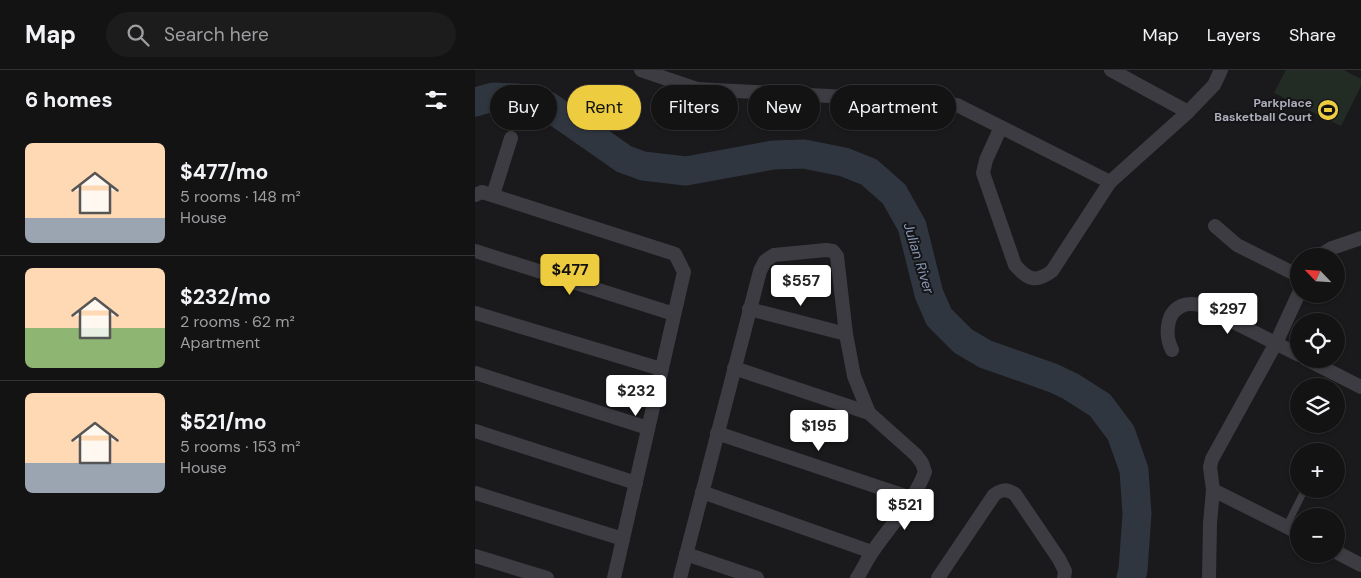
<!DOCTYPE html>
<meta charset="utf-8">
<style>
:root{--surface:#141314;--page:#1d1c1d;--text:#f1f3f6;--muted:#9d9ea0;--line:#333234;--accent:#edcc3f}
body{margin:0;font-family:"DM Sans",sans-serif;background:var(--page);color:var(--text);height:100vh;display:flex;flex-direction:column;font-size:19px;white-space:nowrap}
*{box-sizing:border-box;margin:0}
p{font-size:16px;color:var(--muted)}
.icon{flex:none;width:28px;height:28px;fill:none;stroke:currentColor;stroke-width:2;stroke-linecap:round;stroke-linejoin:round}
.map{position:relative;flex:1;overflow:hidden}
.sheet{display:flex;flex-direction:column;background:var(--surface);width:475px}
.sheet>*{flex:none}
.hud{position:absolute;left:15px;top:15px;width:475px;height:45px;display:flex;gap:10px}
.needle{width:32px;rotate:295deg}
.controls{position:absolute;left:815px;top:178px;display:grid;gap:10px}
.controls a{display:grid;place-items:center;width:55px;height:55px;border-radius:50%;background:var(--surface);box-shadow:0 1px 4px #0004,0 0 0 1px var(--line);font-size:25px}
.price{position:absolute;translate:-50% -42px;padding:0 11px;border-radius:5px;background:#fff;color:#222;font-size:16px;line-height:32px;filter:drop-shadow(0 1px 2px #0008)}
.price::after{content:'';position:absolute;left:50%;top:30px;width:15px;height:11px;margin-left:-8px;background:inherit;clip-path:polygon(0 0,100% 0,50% 100%)}
.price.active{background:var(--accent);color:#111}
ul{padding:0;list-style:none}
li{display:flex;align-items:center;gap:15px;height:125px;padding:0 25px}
li+li{border-top:1px solid var(--line)}
li span{display:grid;place-items:center;flex:none;width:140px;height:100px;border-radius:8px;color:#555}
li>.icon{margin-inline-start:auto}
span .icon{width:60px;height:60px;fill:#fffc;stroke-width:1}
li b{font-size:21px}
h2{display:flex;justify-content:space-between;align-items:center;height:60px;padding:0 25px;font-size:21px}
.tag{padding:0 18px;border-radius:22px;background:var(--surface);box-shadow:0 1px 4px #0004,0 0 0 1px var(--line);font-size:18px;line-height:45px}
.tag.active{background:var(--accent);color:#111}
header{display:flex;align-items:center;gap:30px;box-sizing:border-box;height:70px;padding:0 25px;background:var(--surface);border-bottom:1px solid var(--line)}
header strong{font-size:24px}
nav{display:flex;gap:28px;margin-inline-start:auto;font-size:18px}
.search{width:350px;height:45px;background:var(--page);display:flex;align-items:center;gap:12px;box-sizing:border-box;padding:0 18px;border-radius:28px;color:var(--muted);font-size:19px}
main{display:flex;flex:1;min-height:0}
.map>svg:first-child{display:block}
.green{fill:#232b25}
.lines{fill:none;stroke-linecap:round;stroke-linejoin:round}
.river{stroke:#2f363f;stroke-width:29}
.service{stroke:#3c3c42;stroke-width:7}
.minor{stroke:#3c3c42;stroke-width:14}
.labels{text-anchor:middle;stroke-width:4;stroke-linejoin:round;paint-order:stroke}
.poi-label{font-size:12px;font-weight:bold;fill:#acaebb;stroke:#151416;text-anchor:end}
.water-label{font-size:14px;font-style:italic;fill:#8597b4;stroke:#151416}
</style>
<header>
<strong>Map</strong>
<div class="search"><svg class="icon" aria-label="search" viewBox="0 0 24 24"><circle cx="10" cy="10" r="6"/><path d="M15 15l6 6"/></svg>Search here</div>
<nav><a>Map</a><a>Layers</a><a>Share</a></nav>
</header>
<main>
<section class="sheet">
<h2>6 homes<svg class="icon" aria-label="filters" viewBox="0 0 24 24"><path d="M4 7h16M4 17h16"/><circle cx="9" cy="7" r="2"/><circle cx="15" cy="17" r="2"/></svg></h2>
<ul>
<li><span style="background:linear-gradient(#ffd9b3 75%,#9aa5b1 0)"><svg class="icon" aria-label="home" viewBox="0 0 24 24"><path d="M3 11l9-7 9 7M6 9v11h12V9"/></svg></span><div><b>$477/mo</b><p>5 rooms · 148 m²</p><p>House</p></div></li>
<li><span style="background:linear-gradient(#ffd9b3 60%,#8fb573 0)"><svg class="icon" aria-label="home" viewBox="0 0 24 24"><path d="M3 11l9-7 9 7M6 9v11h12V9"/></svg></span><div><b>$232/mo</b><p>2 rooms · 62 m²</p><p>Apartment</p></div></li>
<li><span style="background:linear-gradient(#ffd9b3 70%,#9aa5b1 0)"><svg class="icon" aria-label="home" viewBox="0 0 24 24"><path d="M3 11l9-7 9 7M6 9v11h12V9"/></svg></span><div><b>$521/mo</b><p>5 rooms · 153 m²</p><p>House</p></div></li>
</ul>
</section>
<div class="map">
<svg width="886" height="508" viewBox="0 0 886 508">
<rect width="100%" height="100%" fill="#1a191b"/>
<polygon class="green" points="811,0 869,0 886,9 886,16 866,56 799,23"/>
<g class="lines">
<polyline class="river" points="0,32 18,27 43,28 73,36 149,89 168,96 211,101 298,85 329,84 369,92 394,102 419,124 437,156 454,224 464,247 488,271 510,284 578,308 595,316 625,335 646,363 659,400 662,444 658,500 656,508"/>
<polyline class="service" points="811,457 830,419"/>
<g class="minor">
<polyline points="166,0 222,19 468,32 482,35 635,112 713,42 739,15 746,0"/>
<polyline points="636,0 713,42"/>
<path d="M 526,57 L 511,90 L 508,103 L 540,195 C 553,210 561,213 577,201 L 635,112"/>
<polyline points="0,125 7,122 200,184 209,202 139,508"/>
<polyline points="18,125 36,68"/>
<polyline points="740,156 762,175 824,206"/>
<polyline points="0,181 199,244"/>
<polyline points="844,186 857,178 886,168"/>
<polyline points="274,239 371,264"/>
<polyline points="0,243 186,299"/>
<path d="M 697,280 C 690,266 690,241 709,235 C 714,233 720,234 725,235 L 824,285"/>
<polyline points="831,289 886,317"/>
<polyline points="259,298 394,343"/>
<polyline points="0,303 173,358"/>
<polyline points="0,361 161,413"/>
<polyline points="242,363 436,428"/>
<polyline points="738,420 824,463"/>
<polyline points="227,422 397,482"/>
<polyline points="0,423 148,469"/>
<polyline points="861,482 886,495"/>
<polyline points="211,484 282,508"/>
<polyline points="0,486 72,508"/>
<path d="M 205,508 L 285,201 L 290,191 L 299,185 L 351,180 L 358,181 L 362,186 L 371,264 L 379,306 L 394,343 L 441,385 L 447,393 L 450,402 C 439,431 416,455 398,481 C 392,489 388,499 382,508"/>
<path d="M 463,508 L 519,425 C 527,419 531,419 540,424 L 584,489 L 590,501 L 589,508"/>
<polyline points="734,508 735,453 738,420 735,397 737,389 801,273 824,223"/>
</g>
</g>
<defs>
<g id="stadium-disc" transform="scale(1.125)"><circle r="9.5" fill="#edcc3f" stroke="#151416"/><path d="M0-5a6.5 5 0 1 0 0 10a6.5 5 0 1 0 0-10ZM-3.5-1.8h7v3.6h-7Z" fill="#111"/></g>
</defs>
<g fill-rule="evenodd">
<use href="#stadium-disc" x="853" y="40"/>
</g>
<g class="labels">
<g class="poi-label">
<text x="837" y="37">Parkplace<tspan x="837" dy="14">Basketball Court</tspan></text>
</g>
<g class="water-label">
<text transform="translate(444 188) rotate(73)" y="5">Julian River</text>
</g>
</g>
</svg>
<div class="controls">
<a><svg class="needle" viewBox="-14 -14 28 28"><path d="M0-13l5 13h-10z" fill="#e53935"/><path d="M0 13l5-13h-10z" fill="#9d9ea0"/></svg></a>
<a><svg class="icon" aria-label="locate" viewBox="0 0 24 24"><circle cx="12" cy="12" r="6"/><path d="M12 2v4M12 18v4M2 12h4M18 12h4"/></svg></a>
<a><svg class="icon" aria-label="layers" viewBox="0 0 24 24"><path d="M12 4l9 5-9 5-9-5zM3 14l9 5 9-5"/></svg></a>
<a>+</a>
<a>−</a>
</div>
<b class="price active" style="left:95px;top:226px">$477</b>
<b class="price" style="left:326px;top:237px">$557</b>
<b class="price" style="left:753px;top:265px">$297</b>
<b class="price" style="left:161px;top:347px">$232</b>
<b class="price" style="left:344px;top:382px">$195</b>
<b class="price" style="left:430px;top:461px">$521</b>
<div class="hud">
<a class="tag">Buy</a>
<a class="tag active">Rent</a>
<a class="tag">Filters</a>
<a class="tag">New</a>
<a class="tag">Apartment</a>
</div>
</div>
</main>
